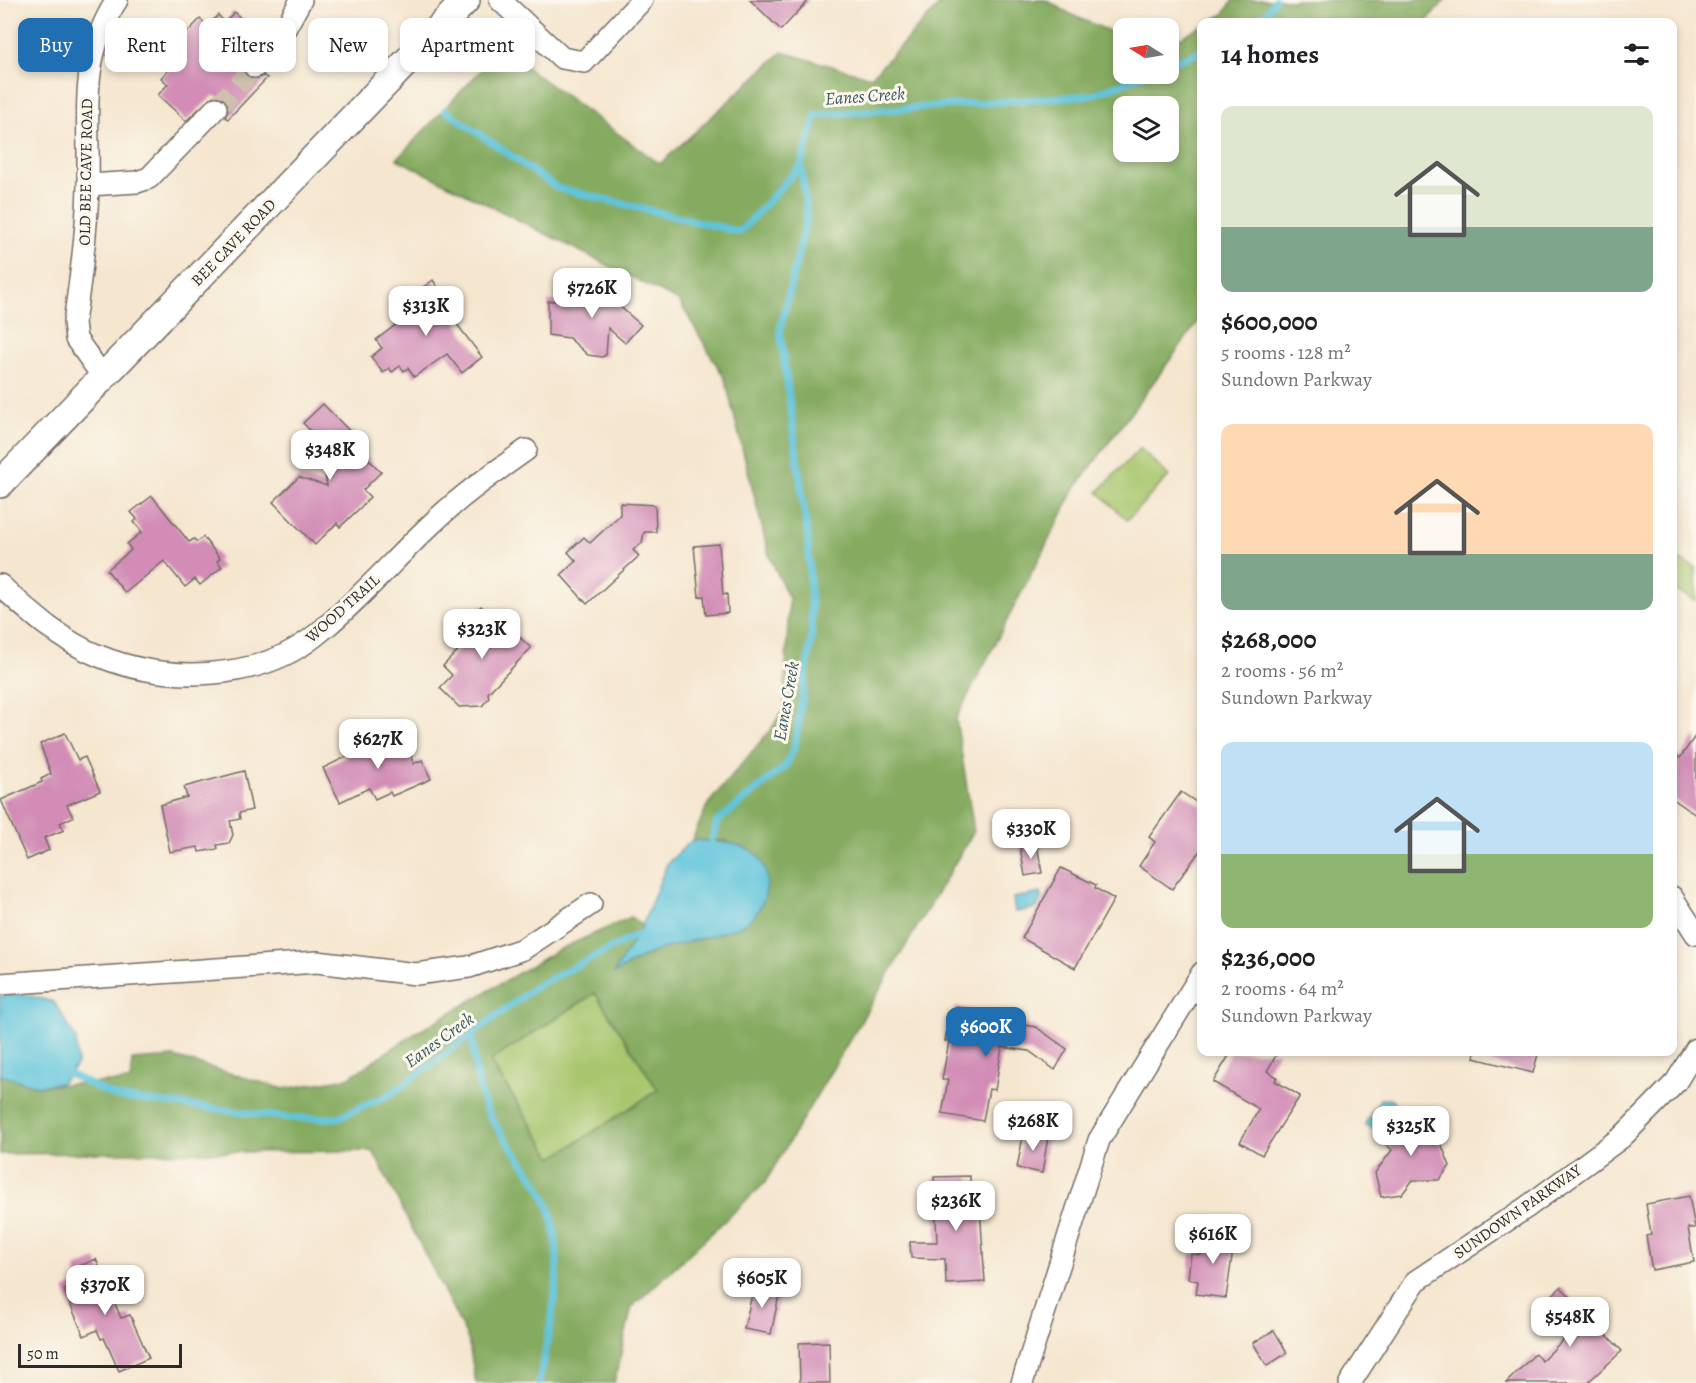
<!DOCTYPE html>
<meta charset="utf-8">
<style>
:root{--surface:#fff;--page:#f2f2f2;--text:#202124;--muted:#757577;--accent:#1f6fb2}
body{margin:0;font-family:Alegreya,serif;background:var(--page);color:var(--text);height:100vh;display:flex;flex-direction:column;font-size:22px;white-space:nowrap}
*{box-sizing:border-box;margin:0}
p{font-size:20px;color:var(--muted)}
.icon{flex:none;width:33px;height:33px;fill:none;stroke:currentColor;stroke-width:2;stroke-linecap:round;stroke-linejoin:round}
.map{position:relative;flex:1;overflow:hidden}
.sheet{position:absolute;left:1197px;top:18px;width:480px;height:1038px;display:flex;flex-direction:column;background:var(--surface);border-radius:12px;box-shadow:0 3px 9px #0003}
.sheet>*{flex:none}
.guide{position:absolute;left:18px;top:18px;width:570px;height:54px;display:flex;gap:12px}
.needle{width:39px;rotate:281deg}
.tools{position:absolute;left:1113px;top:18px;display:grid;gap:12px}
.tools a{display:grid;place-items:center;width:66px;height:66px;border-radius:12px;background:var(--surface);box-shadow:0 3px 9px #0003;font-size:30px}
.scale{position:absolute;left:18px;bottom:15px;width:164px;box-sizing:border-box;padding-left:6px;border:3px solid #2b2b2b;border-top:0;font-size:16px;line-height:21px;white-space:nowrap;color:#2b2b2b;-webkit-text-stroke:4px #fbf7ec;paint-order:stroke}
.price{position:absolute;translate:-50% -51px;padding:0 14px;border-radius:12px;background:#fff;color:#222;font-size:20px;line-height:39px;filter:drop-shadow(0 2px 3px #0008)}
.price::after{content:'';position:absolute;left:50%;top:36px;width:18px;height:14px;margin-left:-9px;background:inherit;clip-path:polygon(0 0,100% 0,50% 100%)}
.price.selected{background:var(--accent);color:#fff}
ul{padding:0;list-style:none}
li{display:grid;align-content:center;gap:12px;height:318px;padding:0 24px}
li span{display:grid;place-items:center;height:186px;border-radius:12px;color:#555}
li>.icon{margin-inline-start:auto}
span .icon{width:108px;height:108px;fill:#fffc;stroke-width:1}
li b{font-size:26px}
h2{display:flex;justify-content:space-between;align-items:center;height:72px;padding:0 24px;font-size:26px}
.chip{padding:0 21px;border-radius:12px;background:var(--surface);box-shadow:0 3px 9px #0003;font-size:21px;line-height:54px}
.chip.selected{background:var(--accent);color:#fff}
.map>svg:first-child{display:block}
.green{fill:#a7c66d;stroke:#69784c;stroke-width:1.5}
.forest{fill:#85ab60;stroke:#586b46;stroke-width:1.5;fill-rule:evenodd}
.water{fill:#5fc4dc;stroke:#457884;stroke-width:1.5}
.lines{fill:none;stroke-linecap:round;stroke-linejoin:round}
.stream{stroke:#5fc4dc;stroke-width:7}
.building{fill:#d28cb6}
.minor-tunnel{stroke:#cdc1ae;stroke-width:21;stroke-dasharray:21 10;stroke-linecap:butt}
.minor-casing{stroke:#726c64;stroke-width:24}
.major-casing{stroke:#726c64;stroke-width:30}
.minor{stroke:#fff;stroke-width:21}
.major{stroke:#fff;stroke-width:27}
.labels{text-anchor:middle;stroke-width:6;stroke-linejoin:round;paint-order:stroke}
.street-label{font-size:16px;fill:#2b2b2b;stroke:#fbf7ec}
.water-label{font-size:18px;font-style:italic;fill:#3b5960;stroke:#fbf7ec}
</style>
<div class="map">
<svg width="1696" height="1383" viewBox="0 0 1696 1383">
<rect width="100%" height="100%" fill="#fbf7ec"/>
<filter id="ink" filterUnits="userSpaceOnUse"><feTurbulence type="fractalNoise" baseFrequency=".0167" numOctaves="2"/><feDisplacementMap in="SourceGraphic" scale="12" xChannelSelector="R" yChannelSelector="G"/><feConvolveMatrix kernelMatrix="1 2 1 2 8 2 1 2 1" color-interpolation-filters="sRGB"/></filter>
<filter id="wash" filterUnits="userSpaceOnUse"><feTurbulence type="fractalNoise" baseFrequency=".008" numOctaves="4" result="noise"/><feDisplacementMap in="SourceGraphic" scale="24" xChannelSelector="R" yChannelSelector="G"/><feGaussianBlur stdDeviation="1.35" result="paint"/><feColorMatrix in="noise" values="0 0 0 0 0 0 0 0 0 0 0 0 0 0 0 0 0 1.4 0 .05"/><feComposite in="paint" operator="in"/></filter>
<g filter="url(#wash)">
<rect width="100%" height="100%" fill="#f5e6cf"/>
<g class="green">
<polygon points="1140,448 1169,476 1127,520 1098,492"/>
<polygon points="1672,556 1696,568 1696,601 1673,589"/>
<polygon points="595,993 658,1090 553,1158 490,1061"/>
</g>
<g class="forest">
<path d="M 944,0 L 1046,0 L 1072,15 L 1123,37 L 1124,74 L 1168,74 L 1169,44 L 1201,26 L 1201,318 L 1076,487 L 956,719 L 974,831 L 764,1184 L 632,1307 L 614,1383 L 476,1383 L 468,1339 L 373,1151 L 0,1154 L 0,1075 L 37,1086 L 130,1081 L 132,1060 L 174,1057 L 284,1089 L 348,1078 L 414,1034 L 558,950 L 631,917 L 642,926 L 615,972 L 656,951 L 744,924 L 727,841 L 692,840 L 708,804 L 772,728 L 784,708 L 789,599 L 769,555 L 725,379 L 679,301 L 397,159 L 501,49 L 660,164 L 782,52 L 871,77 ZM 1124,106 L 1168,106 L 1168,152 L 1124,152 ZM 595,993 L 658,1090 L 553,1158 L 490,1061 Z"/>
<polygon points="1233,0 1445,0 1426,22 1208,22 1224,14"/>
</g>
<g class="water">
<path d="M 692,840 C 713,841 753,841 763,864 C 772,885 764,912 744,924 C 725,934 681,943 659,950 C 644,955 629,965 614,973 L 642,926 L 667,864 Z"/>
<polygon points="1041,893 1041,898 1036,908 1015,912 1013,898"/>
<polygon points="23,994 54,1002 76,1039 77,1064 61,1083 37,1086 0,1075 0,996"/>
<polygon points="1380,1099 1392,1099 1398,1112 1393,1119 1387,1117 1374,1130 1365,1124"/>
</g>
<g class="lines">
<g class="stream">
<polyline points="1260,22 1275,0"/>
<polyline points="1168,64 1202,51"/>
<polyline points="445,110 557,188 740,232 801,165"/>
<polyline points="709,850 717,822 786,766 795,745 812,634 808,539 780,330 807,216 801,165 816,115 1092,95 1146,74"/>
<path d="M 472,1034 C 474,1060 477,1091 489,1114 C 507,1147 539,1175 550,1211 C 567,1267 549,1328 539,1383"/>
<polyline points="61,1070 116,1097 291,1118 337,1118 391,1094 538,985 643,932"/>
</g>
</g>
<g id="blocks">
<g class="building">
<polygon points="750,0 809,0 781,30"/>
<polygon points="234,12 260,36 242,55 246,58 243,72 252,79 264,76 267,78 228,119 225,117 228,110 225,99 213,96 186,121 158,95 168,84 161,78 173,65 164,57 200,19 208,26 218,15 225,22"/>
<polygon points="604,276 624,294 617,304 641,325 625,343 608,328 606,355 602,357 588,355 569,338 548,335 548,301 582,300"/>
<polygon points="433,280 459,321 456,323 482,357 462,373 447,354 414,377 408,368 404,371 400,366 392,372 389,368 383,373 371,357 382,348 376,340 419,307 411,296"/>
<polygon points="323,404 363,445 359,449 381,472 363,490 370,497 361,507 340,527 337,523 315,545 273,502 299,477 327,486 322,455 329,450 303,423"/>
<polygon points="152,496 189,542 194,539 197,542 203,537 220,558 217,561 222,567 200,585 195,579 185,587 164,561 125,593 107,570 131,550 127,544 142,532 134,522 137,519 131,512"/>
<polygon points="620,503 655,505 656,532 644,532 642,543 633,550 639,556 587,604 561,575 576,561 568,552 584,537 590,543 620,515"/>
<polygon points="719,544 723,595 727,594 728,613 706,615 704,596 699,597 694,546"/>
<polygon points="481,606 502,626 505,623 531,648 488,693 489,698 482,706 459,707 440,688 452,675 443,666 473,635 462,625"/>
<polygon points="397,732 401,738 408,737 413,764 422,760 431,779 392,796 390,792 375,799 369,788 340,802 323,768"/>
<polygon points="65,733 78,760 85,757 100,791 67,805 73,817 60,823 64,830 44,838 49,850 27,860 1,800 42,782 41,779 51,774 40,744"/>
<polygon points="1696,735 1696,815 1672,798 1672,753 1680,758"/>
<polygon points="244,771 252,810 239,813 240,819 230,821 233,835 229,843 217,845 218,849 199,852 198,847 170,852 160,805 187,797 184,787"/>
<polygon points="1181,792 1202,806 1202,848 1172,889 1139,866 1155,842 1149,837"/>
<polygon points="1037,844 1042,873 1025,876 1020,847"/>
<polygon points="1061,868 1096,885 1095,888 1114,899 1075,968 1022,938"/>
<polygon points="956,1007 996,1014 995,1020 1036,1027 1067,1049 1055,1070 1029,1051 1002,1047 995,1090 989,1089 983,1121 942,1114 948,1080 942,1080 949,1041 945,1041 949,1018 954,1019"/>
<polygon points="1231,1052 1278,1052 1267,1071 1277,1077 1275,1081 1300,1096 1262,1155 1240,1142 1259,1109 1213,1082"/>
<polygon points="1475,1052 1529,1052 1538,1054 1533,1073 1474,1058"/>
<polygon points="1407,1113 1419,1122 1434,1126 1450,1166 1439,1180 1413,1180 1402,1194 1381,1197 1375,1173 1392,1150 1384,1143"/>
<polygon points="1024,1131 1048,1136 1042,1173 1017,1168"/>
<polygon points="970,1176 970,1193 979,1193 985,1282 946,1284 945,1259 911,1258 910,1242 937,1242 934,1177"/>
<polygon points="1689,1196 1695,1228 1688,1228 1694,1262 1652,1270 1646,1236 1651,1235 1646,1204"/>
<polygon points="1205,1232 1235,1236 1226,1298 1196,1294 1198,1281 1188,1279 1191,1254 1201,1255"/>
<polygon points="96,1259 121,1318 130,1315 149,1358 119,1371 104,1338 101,1339 97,1330 84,1336 64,1290 78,1283 75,1268"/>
<polygon points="755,1282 774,1286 772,1293 779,1295 771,1334 744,1329"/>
<polygon points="1561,1287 1622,1351 1587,1383 1506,1383 1535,1354 1542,1361 1569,1334 1541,1306"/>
<polygon points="1274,1330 1287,1353 1267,1366 1253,1343"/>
<polygon points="829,1342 830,1383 800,1383 799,1343"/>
</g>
</g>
</g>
<g filter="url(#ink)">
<use href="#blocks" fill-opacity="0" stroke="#726c64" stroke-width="1.5"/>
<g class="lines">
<polyline class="minor-tunnel" points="216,108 255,67"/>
<g class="minor-casing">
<g id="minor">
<polyline points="500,0 562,58 584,62 642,0"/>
<polyline points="255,67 280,38 301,0"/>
<polyline points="88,185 137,182 149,178 216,108"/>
<path d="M 103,377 L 76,339 L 74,322 C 81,277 87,231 88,186 C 90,118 77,61 117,0"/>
<path d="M 0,585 C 29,612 61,641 99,656 C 165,683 258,682 316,635 C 371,591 415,533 471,490 C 489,476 508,463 526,450"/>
<polyline points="1672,897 1696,934"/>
<polyline points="0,984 317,962 416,974 469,967 523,949 591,904"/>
<polyline points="1022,1383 1099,1140 1202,973"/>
<polyline points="1350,1383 1416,1281 1527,1207 1622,1137 1676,1082 1696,1049"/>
</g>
</g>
<g class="major-casing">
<polyline id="major" points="0,484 466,0"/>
</g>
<use href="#minor" class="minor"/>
<use href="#major" class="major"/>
</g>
</g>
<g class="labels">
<g class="street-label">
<text transform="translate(85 172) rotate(-89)" y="6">OLD BEE CAVE ROAD</text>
<text transform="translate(233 242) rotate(-46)" y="6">BEE CAVE ROAD</text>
<text transform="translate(342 608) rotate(-42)" y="6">WOOD TRAIL</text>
<text transform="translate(1517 1211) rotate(-35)" y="6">SUNDOWN PARKWAY</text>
</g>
<g class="water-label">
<text transform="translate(865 96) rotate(-4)" y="6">Eanes Creek</text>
<text transform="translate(786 701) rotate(-80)" y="6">Eanes Creek</text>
<text transform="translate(439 1040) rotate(-36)" y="6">Eanes Creek</text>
</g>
</g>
</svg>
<div class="tools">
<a><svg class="needle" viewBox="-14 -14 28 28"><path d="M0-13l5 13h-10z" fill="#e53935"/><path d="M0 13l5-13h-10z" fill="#757577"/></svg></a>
<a><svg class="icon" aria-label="layers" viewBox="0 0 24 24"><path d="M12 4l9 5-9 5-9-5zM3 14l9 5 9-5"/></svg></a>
</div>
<div class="scale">50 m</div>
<b class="price" style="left:592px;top:319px">$726K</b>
<b class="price" style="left:426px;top:337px">$313K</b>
<b class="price" style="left:330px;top:481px">$348K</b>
<b class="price" style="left:482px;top:660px">$323K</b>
<b class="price" style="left:378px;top:770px">$627K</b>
<b class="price" style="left:1031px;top:860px">$330K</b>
<b class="price selected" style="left:986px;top:1058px">$600K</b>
<b class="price" style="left:1033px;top:1152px">$268K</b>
<b class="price" style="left:1411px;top:1157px">$325K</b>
<b class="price" style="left:956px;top:1232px">$236K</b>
<b class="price" style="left:1213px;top:1265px">$616K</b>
<b class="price" style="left:762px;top:1309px">$605K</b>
<b class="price" style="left:105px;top:1316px">$370K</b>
<b class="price" style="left:1570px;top:1348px">$548K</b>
<div class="guide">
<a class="chip selected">Buy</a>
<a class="chip">Rent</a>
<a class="chip">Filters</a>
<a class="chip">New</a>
<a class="chip">Apartment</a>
</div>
<section class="sheet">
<h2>14 homes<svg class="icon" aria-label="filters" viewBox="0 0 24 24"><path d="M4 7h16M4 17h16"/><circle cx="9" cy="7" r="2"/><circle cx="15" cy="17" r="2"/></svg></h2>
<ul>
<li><span style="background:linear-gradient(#dfe7d0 65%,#7fa58c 0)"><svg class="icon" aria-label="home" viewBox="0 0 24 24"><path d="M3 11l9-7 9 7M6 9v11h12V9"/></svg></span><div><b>$600,000</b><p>5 rooms · 128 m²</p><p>Sundown Parkway</p></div></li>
<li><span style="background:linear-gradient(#ffd9b3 70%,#7fa58c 0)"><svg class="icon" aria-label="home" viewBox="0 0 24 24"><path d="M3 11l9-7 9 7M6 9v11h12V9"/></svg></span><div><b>$268,000</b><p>2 rooms · 56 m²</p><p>Sundown Parkway</p></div></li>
<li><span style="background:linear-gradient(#bfe0f5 60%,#8fb573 0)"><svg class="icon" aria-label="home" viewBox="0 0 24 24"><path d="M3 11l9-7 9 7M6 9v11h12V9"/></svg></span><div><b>$236,000</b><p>2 rooms · 64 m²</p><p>Sundown Parkway</p></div></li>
</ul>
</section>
</div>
